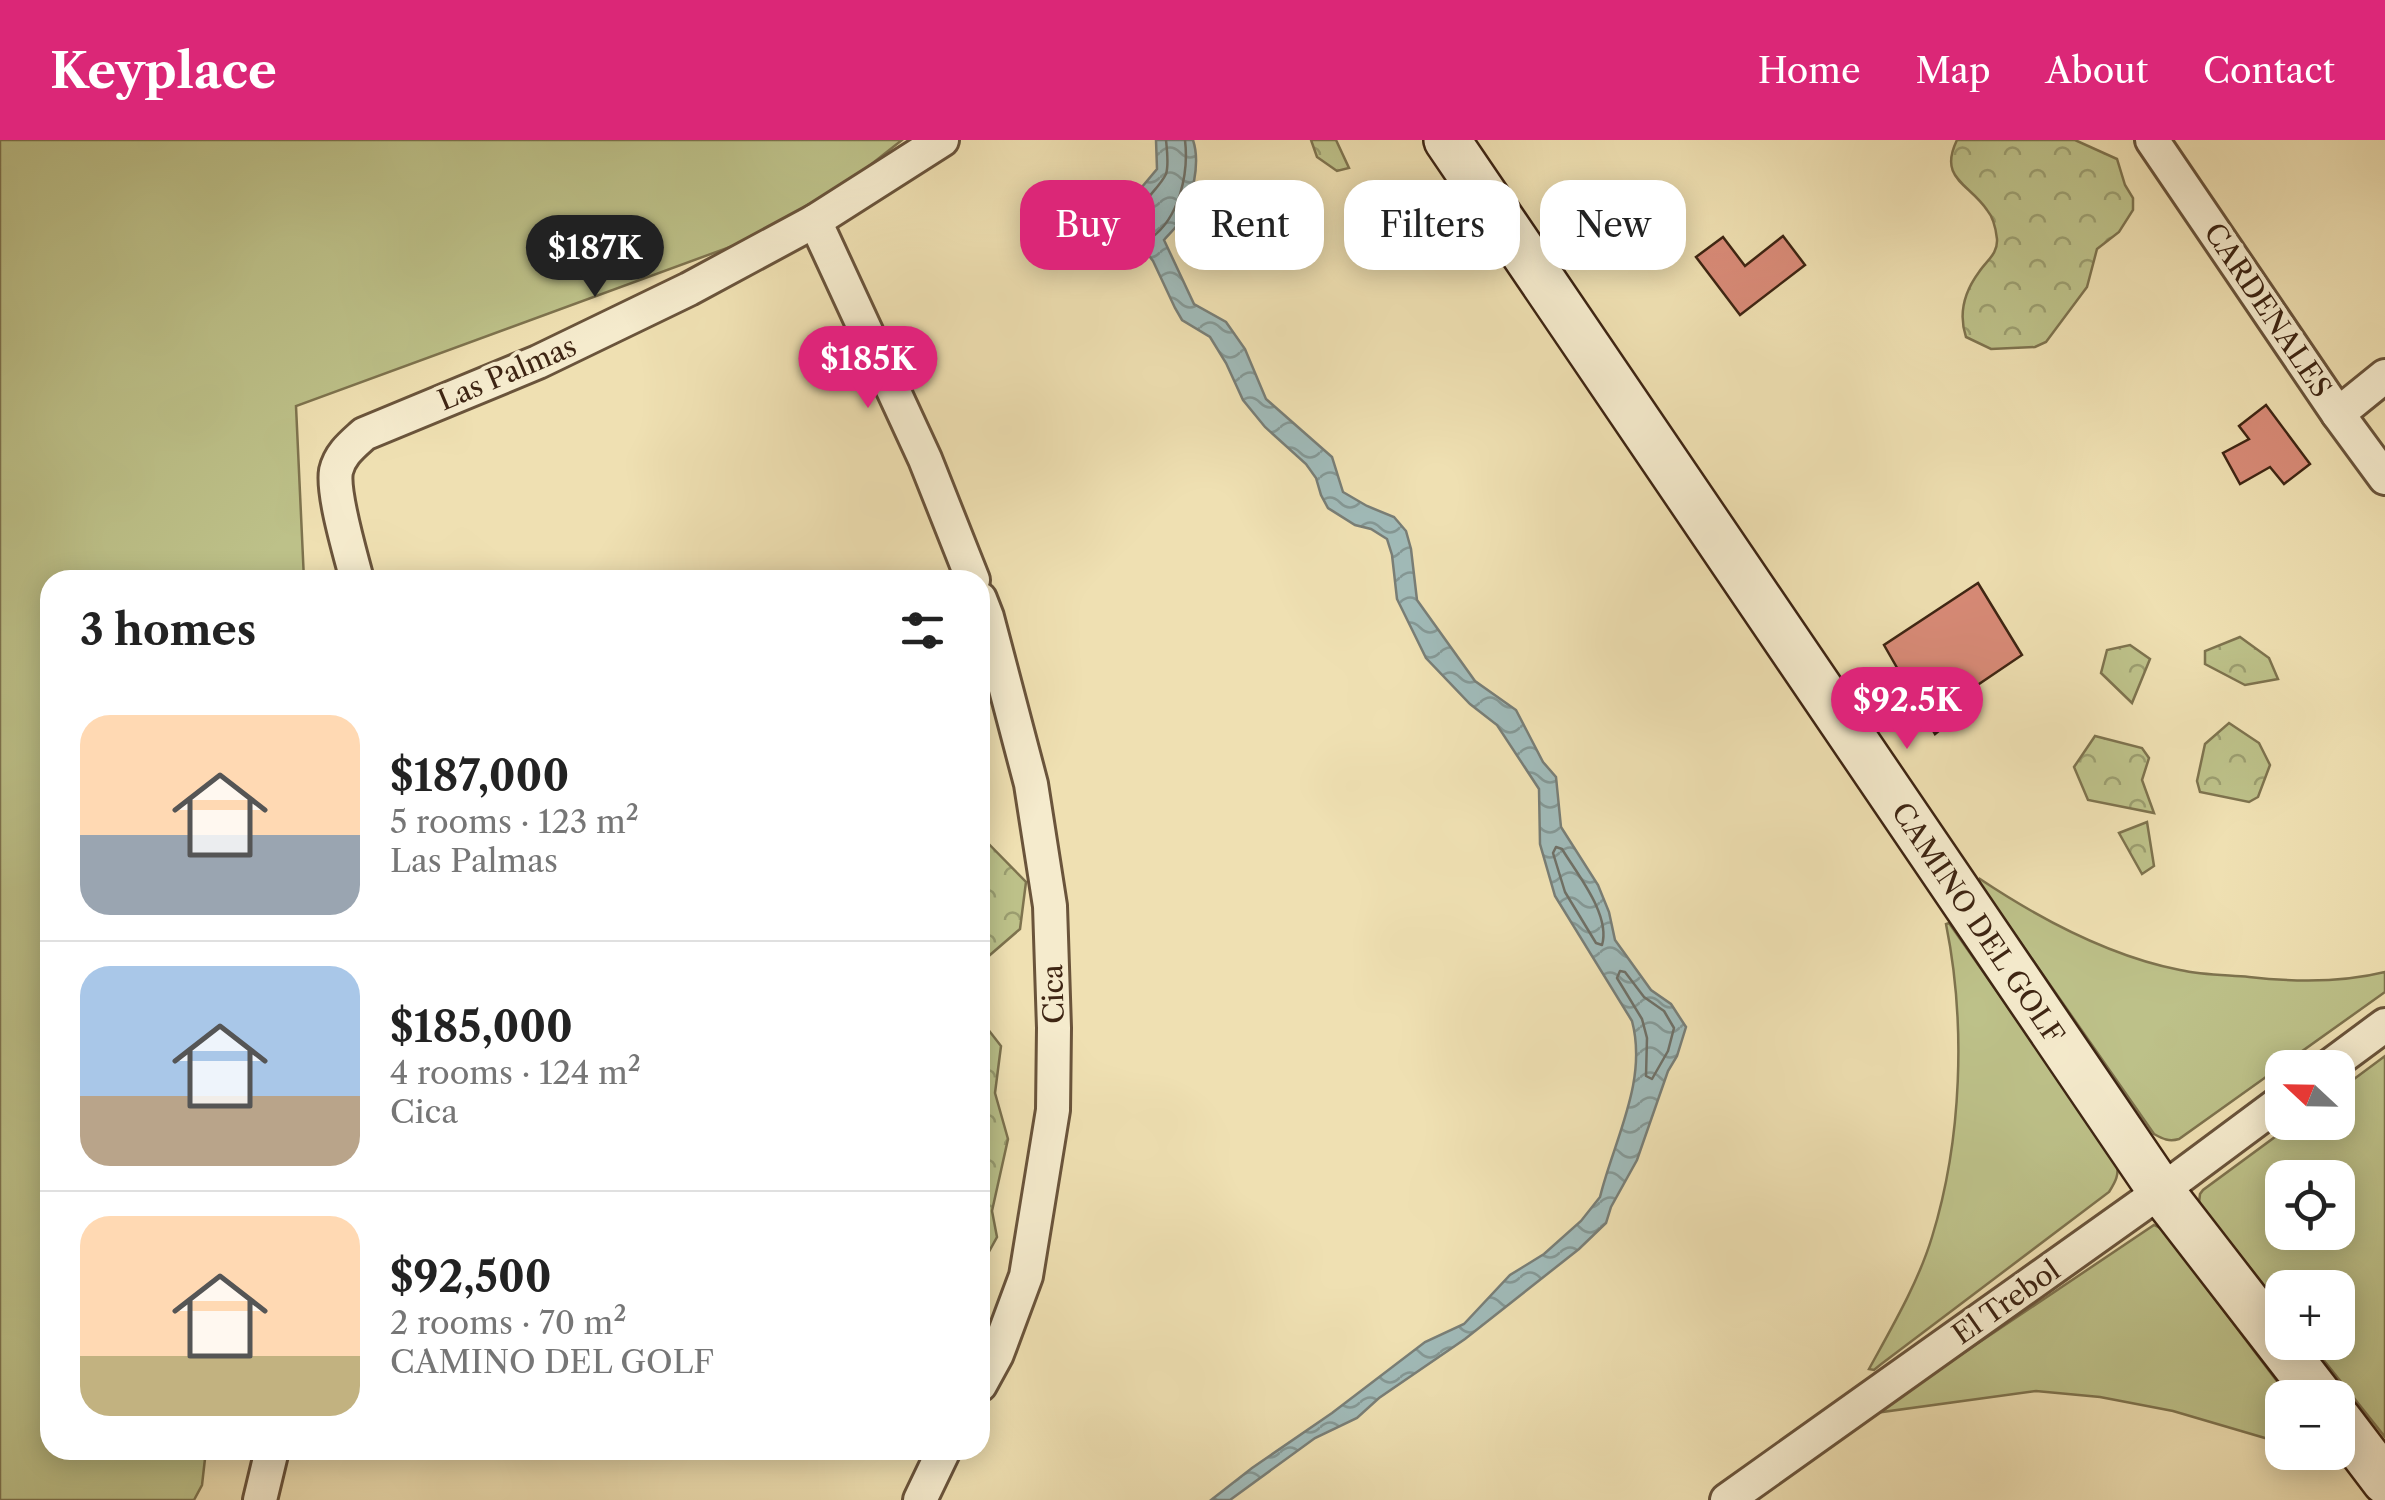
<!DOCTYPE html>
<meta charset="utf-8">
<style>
:root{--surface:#fff;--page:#f6f6f6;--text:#222;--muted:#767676;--line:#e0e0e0;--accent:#db2777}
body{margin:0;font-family:"Libre Caslon Text",serif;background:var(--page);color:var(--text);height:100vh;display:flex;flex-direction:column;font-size:38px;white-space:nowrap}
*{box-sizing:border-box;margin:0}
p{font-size:32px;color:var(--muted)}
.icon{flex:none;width:55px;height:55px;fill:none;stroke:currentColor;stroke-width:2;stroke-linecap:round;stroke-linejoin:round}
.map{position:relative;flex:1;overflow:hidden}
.details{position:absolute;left:40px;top:430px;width:950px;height:890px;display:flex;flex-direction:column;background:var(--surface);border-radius:30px;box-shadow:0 5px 25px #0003}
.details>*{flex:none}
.hud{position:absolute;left:1020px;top:40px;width:950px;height:90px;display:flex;gap:20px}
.needle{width:65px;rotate:292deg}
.fabs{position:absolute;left:2265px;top:910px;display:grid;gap:20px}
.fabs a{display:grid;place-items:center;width:90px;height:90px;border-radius:20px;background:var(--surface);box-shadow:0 5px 25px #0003;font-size:50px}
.price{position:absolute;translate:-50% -85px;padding:0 22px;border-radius:35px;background:var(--accent);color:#fff;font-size:32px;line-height:65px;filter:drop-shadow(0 2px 5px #0008)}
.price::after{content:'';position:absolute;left:50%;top:60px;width:30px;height:22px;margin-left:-15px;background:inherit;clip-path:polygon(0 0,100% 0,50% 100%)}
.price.selected{background:#222;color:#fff}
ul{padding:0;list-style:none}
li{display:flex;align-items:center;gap:30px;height:250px;padding:0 40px}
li+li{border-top:2px solid var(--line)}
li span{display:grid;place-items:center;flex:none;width:280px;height:200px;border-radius:30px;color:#555}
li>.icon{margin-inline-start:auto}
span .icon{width:120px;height:120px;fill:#fffc;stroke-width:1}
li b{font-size:42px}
h2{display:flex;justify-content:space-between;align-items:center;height:120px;padding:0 40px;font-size:42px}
.tag{padding:0 35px;border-radius:30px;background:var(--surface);box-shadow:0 5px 25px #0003;font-size:35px;line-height:90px}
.tag.selected{background:var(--accent);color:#fff}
header{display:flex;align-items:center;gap:60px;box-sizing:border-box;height:140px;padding:0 50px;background:var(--accent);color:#fff}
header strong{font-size:48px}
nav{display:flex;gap:55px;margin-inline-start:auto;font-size:35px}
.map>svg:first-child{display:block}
.grass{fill:#bdc189;stroke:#7e734e;stroke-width:2.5;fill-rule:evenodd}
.forest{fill:url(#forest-crowns);stroke:#7e734e;stroke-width:2.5}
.water{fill:url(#water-waves);stroke:#797e76;stroke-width:2.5}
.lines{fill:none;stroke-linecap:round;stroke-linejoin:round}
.shore{stroke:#6f7066;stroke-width:2.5}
.building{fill:#d98b78;stroke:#3e2513;stroke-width:2.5}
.street-casing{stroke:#6a543b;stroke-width:38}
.secondary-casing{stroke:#3e2513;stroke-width:50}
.street{stroke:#f5ebcd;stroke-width:32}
.secondary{stroke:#f5ebcd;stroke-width:45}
.labels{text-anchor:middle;stroke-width:8;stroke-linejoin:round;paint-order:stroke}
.street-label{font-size:28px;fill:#3e2513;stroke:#f5ebcd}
</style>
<header>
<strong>Keyplace</strong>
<nav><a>Home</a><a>Map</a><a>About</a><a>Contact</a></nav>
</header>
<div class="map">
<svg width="2385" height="1360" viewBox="0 0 2385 1360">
<defs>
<pattern id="forest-crowns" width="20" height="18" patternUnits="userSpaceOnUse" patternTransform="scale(2.5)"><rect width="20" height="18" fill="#bdc189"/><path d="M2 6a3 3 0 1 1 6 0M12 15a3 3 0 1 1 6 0" fill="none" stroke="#9b9d6f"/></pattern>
<pattern id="water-waves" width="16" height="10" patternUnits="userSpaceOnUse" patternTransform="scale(2.5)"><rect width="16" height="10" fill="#a0bab8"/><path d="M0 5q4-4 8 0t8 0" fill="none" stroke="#849794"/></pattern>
</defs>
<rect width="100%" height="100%" fill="#efe0b2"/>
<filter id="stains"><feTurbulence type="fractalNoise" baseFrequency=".002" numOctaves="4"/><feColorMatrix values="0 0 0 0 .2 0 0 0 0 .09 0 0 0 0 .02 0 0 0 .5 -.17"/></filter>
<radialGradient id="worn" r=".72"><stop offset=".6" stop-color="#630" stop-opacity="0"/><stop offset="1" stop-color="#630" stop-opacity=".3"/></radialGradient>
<g class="grass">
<polygon points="0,0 902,0 798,82 296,266 304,440 50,440 50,1310 206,1310 202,1345 194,1360 0,1360"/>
<path d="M 1980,739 C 2040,779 2109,816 2180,830 C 2202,835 2226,835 2249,837 C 2294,842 2341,843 2385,832 L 2385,852 L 2179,999 C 2169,1002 2163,999 2154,994 L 1979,743 Z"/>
<path d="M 1949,783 L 2117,1023 C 2119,1035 2116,1041 2109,1052 L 1880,1225 L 1874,1230 L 1869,1229 C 1892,1187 1918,1143 1932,1097 C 1962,1000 1966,883 1946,784 Z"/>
<path d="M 2385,916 L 2385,1297 L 2310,1203 L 2338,1202 L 2338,1148 L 2282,1148 L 2282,1168 L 2199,1063 L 2200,1054 L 2203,1050 L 2294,983 L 2338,982 L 2338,951 ZM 2282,1038 L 2338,1038 L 2338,1092 L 2282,1092 Z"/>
<polygon points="2154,1085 2162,1089 2289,1257 2282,1258 2282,1303 2173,1271 2100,1257 2036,1251 1882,1272 1881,1269 1889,1263"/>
</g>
<g class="forest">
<polygon points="1311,0 1336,0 1349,28 1337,31 1317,17"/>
<path d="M 1957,0 L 2075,0 L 2117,19 L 2125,45 L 2133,58 L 2133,70 L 2119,92 L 2097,109 L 2087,147 L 2046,202 L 2035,207 L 1991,209 L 1966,197 C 1958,173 1965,151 1979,132 C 1987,120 1998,114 1997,99 C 1996,90 1993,77 1987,70 C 1969,43 1938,39 1957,0 Z"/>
<polygon points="2240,497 2269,518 2278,539 2245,545 2205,524 2205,511"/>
<polygon points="2130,505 2150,519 2132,563 2101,533 2107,510"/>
<polygon points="2229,583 2259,603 2270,625 2258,657 2249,662 2200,652 2197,641 2205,604"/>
<polygon points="2095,596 2142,608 2149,618 2142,640 2154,673 2088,660 2074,627"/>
<polygon points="2147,682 2154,726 2142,734 2119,693"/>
<polygon points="980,695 1026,742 1020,789 983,821 980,834"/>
<polygon points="980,879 1001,906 995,953 1008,999 992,1071 997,1097 980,1128"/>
</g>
<path class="water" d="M 1156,0 L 1193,0 C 1201,24 1192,59 1180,81 C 1176,88 1169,94 1164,100 L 1194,164 L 1226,182 L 1245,209 L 1266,259 L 1332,317 L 1343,352 L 1367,366 L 1394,377 L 1406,391 L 1411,409 L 1417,460 L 1475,541 L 1516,570 L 1543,622 L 1556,637 L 1561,687 L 1598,745 L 1609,772 L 1615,800 L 1651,850 L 1671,864 L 1686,887 L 1677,916 L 1668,931 L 1637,1020 L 1611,1067 L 1606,1083 L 1579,1109 L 1465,1199 L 1379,1258 L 1357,1278 L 1315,1298 L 1230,1360 L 1211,1360 L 1252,1328 L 1332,1273 L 1425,1202 L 1464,1184 L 1510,1135 L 1544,1114 L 1581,1081 L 1600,1057 C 1614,1000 1648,941 1632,881 L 1555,756 L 1540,704 L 1539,649 L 1497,585 L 1470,564 L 1426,518 L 1397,459 L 1392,415 L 1387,399 L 1371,389 L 1355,385 L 1328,368 L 1321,355 L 1316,338 L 1306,324 L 1265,287 L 1243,260 L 1226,223 L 1210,197 L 1182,180 L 1175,168 L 1153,121 L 1137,100 L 1129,80 L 1136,54 L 1157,29 Z"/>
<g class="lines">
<g class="shore">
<path d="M 1166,0 C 1167,10 1169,25 1166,34 C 1155,57 1123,68 1151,98 C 1179,78 1189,34 1185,0"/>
<path d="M 1556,707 L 1562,709 C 1577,734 1611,775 1602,805 L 1596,803 L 1565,752 L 1553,713 Z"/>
<polygon points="1620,831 1625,832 1644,857 1664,871 1674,888 1668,911 1652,939 1646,936 1647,898 1642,879 1617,838"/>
</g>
</g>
<g class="building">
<polygon points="1783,96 1805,125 1740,175 1696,117 1723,97 1745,126"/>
<polygon points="2266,265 2310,324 2284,344 2270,327 2240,344 2223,313 2249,299 2239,286"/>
<polygon points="1978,443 2022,515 1954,561 1961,573 1935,594 1884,505"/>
</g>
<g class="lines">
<g class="street-casing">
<g id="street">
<polyline points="2152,0 2338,274 2385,338"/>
<polyline points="815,81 925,319 973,440"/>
<polyline points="2338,274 2385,236"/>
<path d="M 357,440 C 351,416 332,354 336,331 C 340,314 352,305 364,294 L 538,222 L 689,149 L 815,81 L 942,0"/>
<polyline points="980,459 987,477 1031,644 1050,766 1054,888 1053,970 1026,1136 997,1214 980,1245"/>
<polyline points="2327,928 2385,885"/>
<polyline points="260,1360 272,1310"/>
<polyline points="920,1360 944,1310"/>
<polyline points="1727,1360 2161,1051 2282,961"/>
</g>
</g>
<g class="secondary-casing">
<g id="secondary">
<polyline points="1447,0 2161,1051 2321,1258"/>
<polyline points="2338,1279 2385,1341"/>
</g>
</g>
<use href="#street" class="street"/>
<use href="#secondary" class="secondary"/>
</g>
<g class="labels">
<g class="street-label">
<text transform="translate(2268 170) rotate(56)" y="10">CARDENALES</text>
<text transform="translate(507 233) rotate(-23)" y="10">Las Palmas</text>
<text transform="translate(1978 783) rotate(56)" y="10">CAMINO DEL GOLF</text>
<text transform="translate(1053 854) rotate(-92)" y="10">Cica</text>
<text transform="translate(2006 1162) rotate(-35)" y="10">El Trebol</text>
</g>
</g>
<rect width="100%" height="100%" filter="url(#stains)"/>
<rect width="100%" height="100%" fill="url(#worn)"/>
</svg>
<div class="fabs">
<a><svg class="needle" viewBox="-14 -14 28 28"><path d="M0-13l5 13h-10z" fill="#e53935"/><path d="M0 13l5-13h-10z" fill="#767676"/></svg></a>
<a><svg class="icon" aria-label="locate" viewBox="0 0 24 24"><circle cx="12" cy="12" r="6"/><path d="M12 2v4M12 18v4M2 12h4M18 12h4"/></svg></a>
<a>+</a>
<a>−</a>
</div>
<b class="price selected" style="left:595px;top:160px">$187K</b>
<b class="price" style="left:868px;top:271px">$185K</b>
<b class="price" style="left:1907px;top:612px">$92.5K</b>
<div class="hud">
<a class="tag selected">Buy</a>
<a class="tag">Rent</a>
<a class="tag">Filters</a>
<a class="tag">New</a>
</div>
<section class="details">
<h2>3 homes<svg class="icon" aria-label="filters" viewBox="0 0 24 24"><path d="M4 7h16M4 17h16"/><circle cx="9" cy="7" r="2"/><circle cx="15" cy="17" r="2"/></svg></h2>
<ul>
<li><span style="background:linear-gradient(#ffd9b3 60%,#9aa5b1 0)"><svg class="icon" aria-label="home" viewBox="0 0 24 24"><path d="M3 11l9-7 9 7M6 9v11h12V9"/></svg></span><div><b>$187,000</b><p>5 rooms · 123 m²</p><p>Las Palmas</p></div></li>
<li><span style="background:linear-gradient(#a9c7e8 65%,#b9a48a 0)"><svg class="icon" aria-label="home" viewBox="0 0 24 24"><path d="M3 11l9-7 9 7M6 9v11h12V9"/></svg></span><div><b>$185,000</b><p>4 rooms · 124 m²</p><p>Cica</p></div></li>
<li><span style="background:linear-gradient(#ffd9b3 70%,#c2b280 0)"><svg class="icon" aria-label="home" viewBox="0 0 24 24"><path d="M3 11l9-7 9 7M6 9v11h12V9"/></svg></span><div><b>$92,500</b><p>2 rooms · 70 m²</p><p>CAMINO DEL GOLF</p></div></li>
</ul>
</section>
</div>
